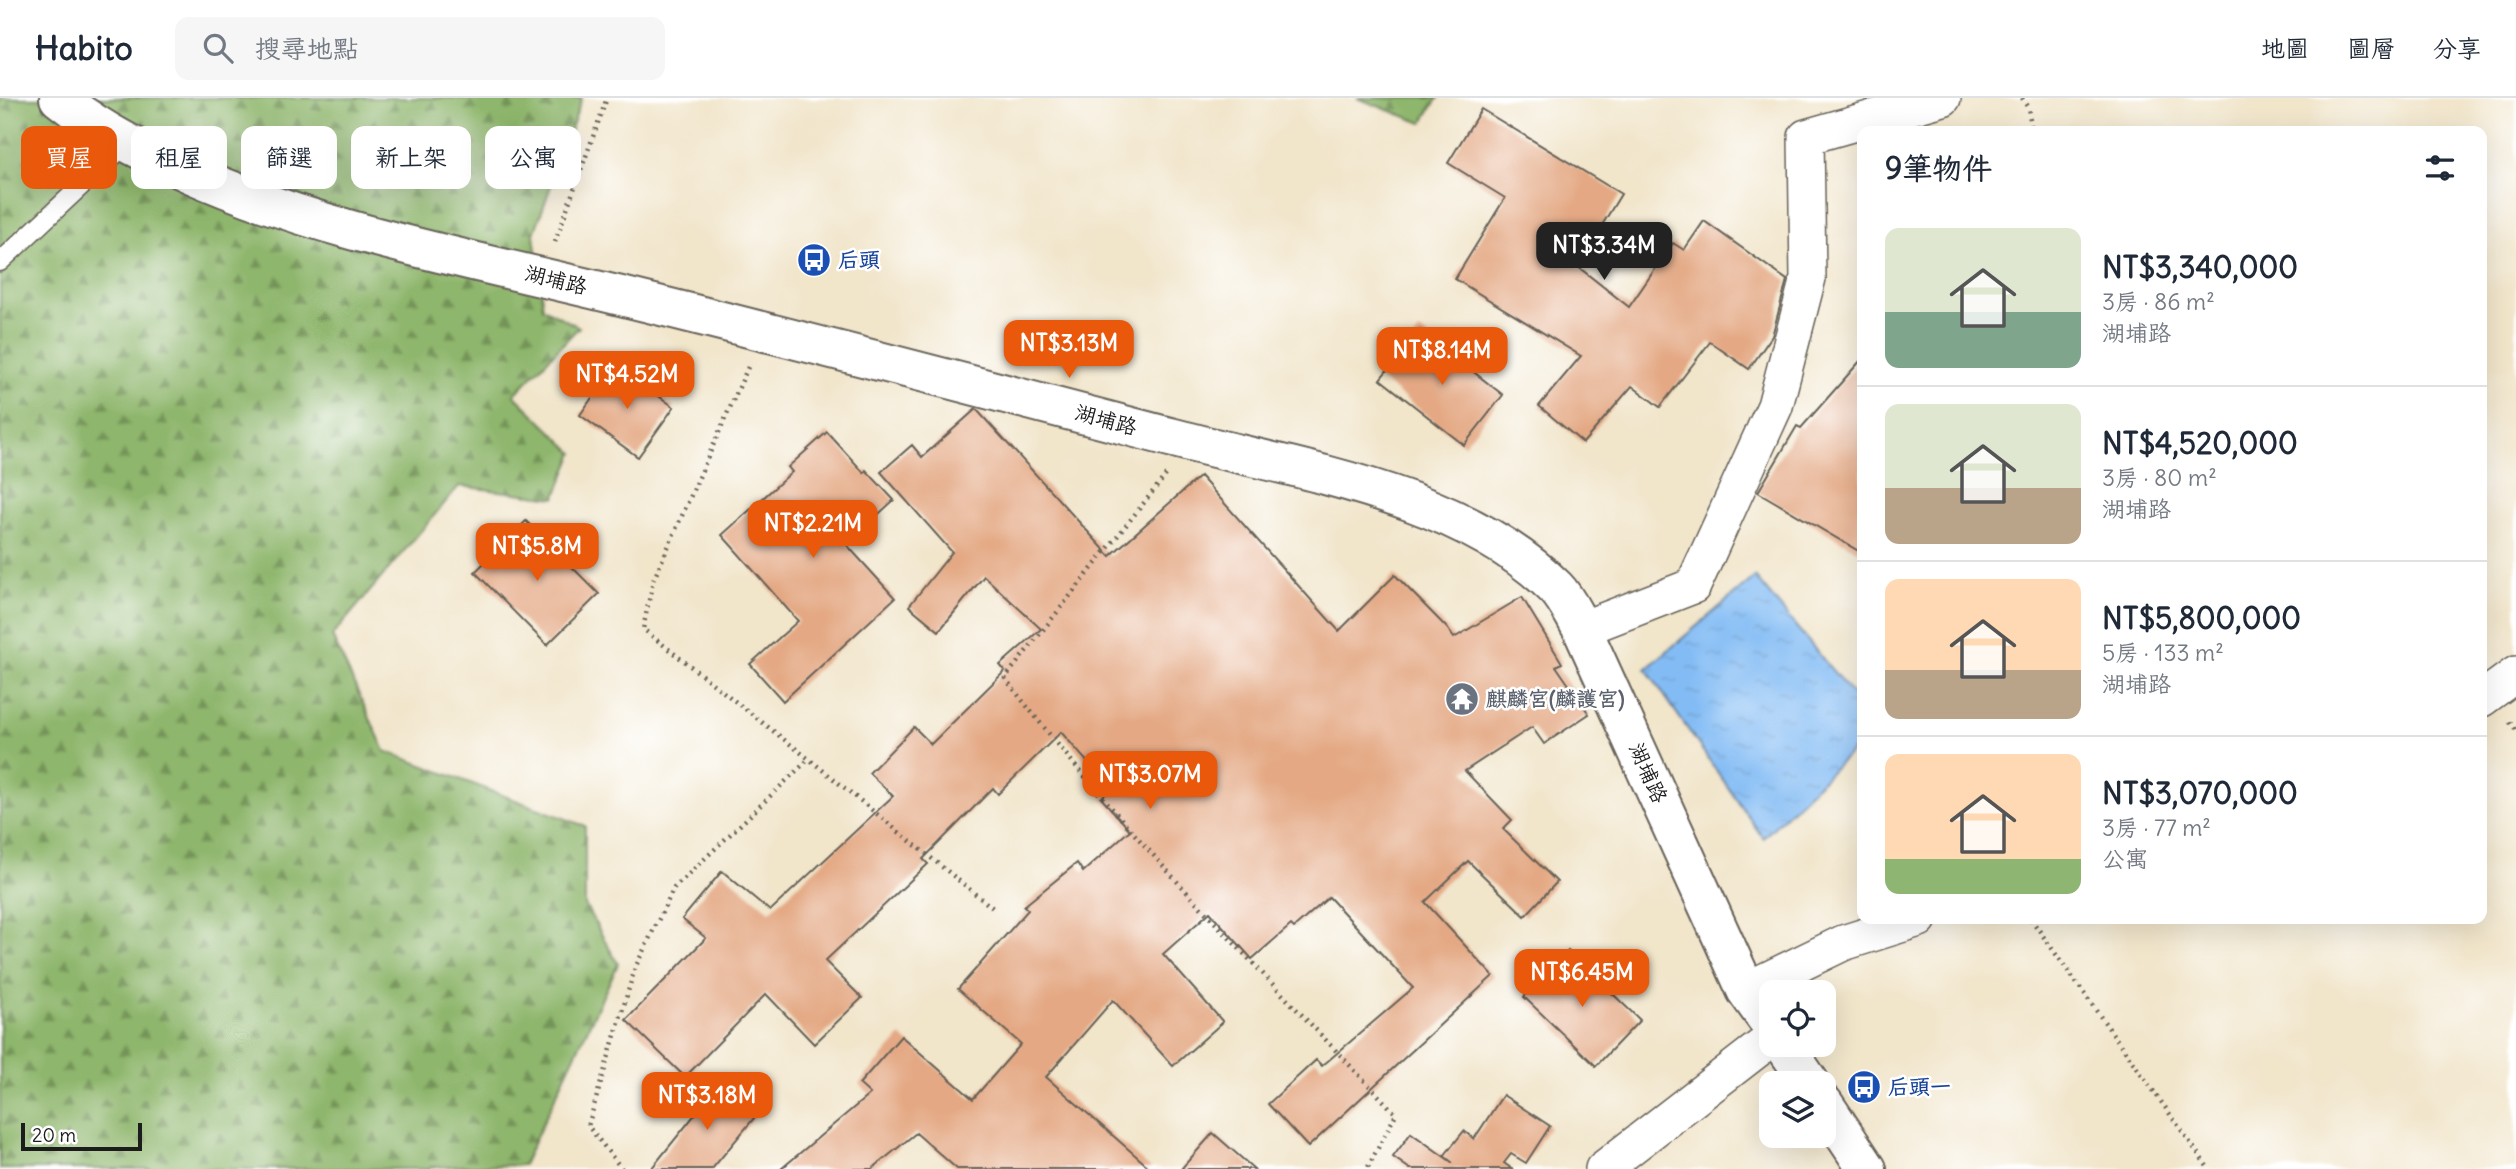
<!DOCTYPE html>
<html lang="zh-TW">
<meta charset="utf-8">
<style>
:root{--surface:#fff;--page:#f6f6f7;--text:#1f2937;--muted:#747a83;--line:#e0e1e3;--accent:#ea580c}
body{margin:0;font-family:Delius,"LXGW WenKai TC",sans-serif;background:var(--page);color:var(--text);height:100vh;display:flex;flex-direction:column;font-size:26px;white-space:nowrap}
*{box-sizing:border-box;margin:0}
p{font-size:23px;color:var(--muted)}
.icon{flex:none;width:38px;height:38px;fill:none;stroke:currentColor;stroke-width:2;stroke-linecap:round;stroke-linejoin:round}
.map{position:relative;flex:1;overflow:hidden}
.panel{position:absolute;left:1857px;top:28px;width:630px;height:798px;display:flex;flex-direction:column;background:var(--surface);border-radius:14px;box-shadow:0 7px 28px #0002}
.panel>*{flex:none}
.top-card{position:absolute;left:21px;top:28px;width:665px;height:63px;display:flex;gap:14px}
.tools{position:absolute;left:1759px;top:882px;display:grid;gap:14px}
.tools a{display:grid;place-items:center;width:77px;height:77px;border-radius:14px;background:var(--surface);box-shadow:0 7px 28px #0002;font-size:35px}
.scale{position:absolute;left:21px;bottom:18px;width:121px;box-sizing:border-box;padding-left:7px;border:4px solid #1c1c1c;border-top:0;font-size:19px;line-height:24px;white-space:nowrap;color:#1c1c1c;-webkit-text-stroke:5px #fff;paint-order:stroke}
.price{position:absolute;translate:-50% -60px;padding:0 16px;border-radius:14px;background:var(--accent);color:#fff;font-size:23px;line-height:46px;filter:drop-shadow(0 2px 4px #0008)}
.price::after{content:'';position:absolute;left:50%;top:42px;width:21px;height:16px;margin-left:-10px;background:inherit;clip-path:polygon(0 0,100% 0,50% 100%)}
.price.on{background:#222;color:#fff}
ul{padding:0;list-style:none}
li{display:flex;align-items:center;gap:21px;height:175px;padding:0 28px}
li+li{border-top:2px solid var(--line)}
li span{display:grid;place-items:center;flex:none;width:196px;height:140px;border-radius:14px;color:#555}
li>.icon{margin-inline-start:auto}
span .icon{width:84px;height:84px;fill:#fffc;stroke-width:1}
li b{font-size:30px}
h2{display:flex;justify-content:space-between;align-items:center;height:84px;padding:0 28px;font-size:30px}
.chip{padding:0 24px;border-radius:14px;background:var(--surface);box-shadow:0 7px 28px #0002;font-size:24px;line-height:63px}
.chip.on{background:var(--accent);color:#fff}
header{display:flex;align-items:center;gap:42px;box-sizing:border-box;height:98px;padding:0 35px;background:var(--surface);border-bottom:2px solid var(--line)}
header strong{font-size:33px}
nav{display:flex;gap:38px;margin-inline-start:auto;font-size:24px}
.search{width:490px;height:63px;background:var(--page);display:flex;align-items:center;gap:18px;box-sizing:border-box;padding:0 24px;border-radius:14px;color:var(--muted);font-size:26px}
.map>svg:first-child{display:block}
.forest{fill:url(#forest-firs);stroke:#556944;stroke-width:2}
.water{fill:url(#water-ripples);stroke:#506c88;stroke-width:2}
.building{fill:#e4a984}
.lines{fill:none;stroke-linecap:round;stroke-linejoin:round}
.service-casing{stroke:#676259;stroke-width:21}
.minor-casing{stroke:#676259;stroke-width:38}
.secondary-casing{stroke:#676259;stroke-width:42}
.path{stroke:#676259;stroke-width:4.5;stroke-dasharray:2 5;stroke-linecap:butt}
.service{stroke:#fff;stroke-width:18}
.minor{stroke:#fff;stroke-width:35}
.secondary{stroke:#fff;stroke-width:38}
.labels{text-anchor:middle;stroke-width:5;stroke-linejoin:round;paint-order:stroke}
.transit-label{font-size:21px;font-weight:bold;fill:#164399;stroke:#fff;text-anchor:start}
.street-label{font-size:21px;fill:#1c1c1c;stroke:#fff}
.worship-label{font-size:21px;font-weight:bold;fill:#5b616d;stroke:#fff;text-anchor:start}
</style>
<header>
<strong>Habito</strong>
<div class="search"><svg class="icon" aria-label="search" viewBox="0 0 24 24"><circle cx="10" cy="10" r="6"/><path d="M15 15l6 6"/></svg>搜尋地點</div>
<nav><a>地圖</a><a>圖層</a><a>分享</a></nav>
</header>
<div class="map">
<svg width="2516" height="1071" viewBox="0 0 2516 1071">
<defs>
<pattern id="forest-firs" width="22" height="20" patternUnits="userSpaceOnUse" patternTransform="scale(1.75)"><rect width="22" height="20" fill="#8eb66c"/><path d="M5 1l3.5 6h-7zM16 11l3.5 6h-7z" fill="#739358"/></pattern>
<pattern id="water-ripples" width="26" height="14" patternUnits="userSpaceOnUse" patternTransform="scale(1.75)"><rect width="26" height="14" fill="#83bcf4"/><path d="M2 4q2-2 4 0t4 0M15 11q2-2 4 0t4 0" fill="none" stroke="#71a1d1"/></pattern>
</defs>
<rect width="100%" height="100%" fill="#fff"/>
<filter id="ink" filterUnits="userSpaceOnUse"><feTurbulence type="fractalNoise" baseFrequency=".0143" numOctaves="2"/><feDisplacementMap in="SourceGraphic" scale="14" xChannelSelector="R" yChannelSelector="G"/><feConvolveMatrix kernelMatrix="1 2 1 2 8 2 1 2 1" color-interpolation-filters="sRGB"/></filter>
<filter id="wash" filterUnits="userSpaceOnUse"><feTurbulence type="fractalNoise" baseFrequency=".00686" numOctaves="4" result="noise"/><feDisplacementMap in="SourceGraphic" scale="28" xChannelSelector="R" yChannelSelector="G"/><feGaussianBlur stdDeviation="1.57" result="paint"/><feColorMatrix in="noise" values="0 0 0 0 0 0 0 0 0 0 0 0 0 0 0 0 0 1.4 0 .05"/><feComposite in="paint" operator="in"/></filter>
<g filter="url(#wash)">
<rect width="100%" height="100%" fill="#f1e5ca"/>
<g class="forest">
<polygon points="0,0 582,0 534,136 543,210 579,229 514,297 574,355 555,400 459,388 332,538 385,653 585,728 585,807 618,866 523,1067 430,1069 429,1071 0,1071"/>
<polygon points="1357,0 1438,0 1422,25"/>
</g>
<polygon class="water" points="1755,479 1862,608 1862,643 1763,740 1646,571"/>
<g id="blocks">
<g class="building">
<polygon points="1481,11 1621,96 1577,168 1629,209 1673,145 1684,152 1704,123 1787,182 1772,238 1749,271 1710,244 1660,309 1632,288 1583,345 1539,308 1581,258 1455,181 1505,100 1448,65"/>
<polygon points="1420,232 1503,297 1464,347 1380,281"/>
<polygon points="1862,261 1862,455 1758,394 1797,328 1801,330"/>
<polygon points="615,267 674,309 638,359 580,317"/>
<polygon points="976,311 1110,458 1200,378 1339,533 1395,477 1447,530 1454,540 1522,499 1562,565 1556,568 1589,616 1544,646 1532,629 1465,673 1512,722 1503,731 1557,784 1525,818 1468,763 1425,804 1493,878 1308,1049 1268,1006 1316,962 1322,968 1413,890 1329,799 1294,830 1291,827 1252,861 1210,814 1163,856 1223,924 1173,968 1113,902 1046,979 1151,1071 957,1071 916,1035 872,1071 781,1071 870,996 859,986 901,938 973,1001 1021,946 958,891 1028,812 1024,808 1077,765 1083,774 1130,732 1101,700 1111,691 1061,634 998,696 993,690 923,761 928,766 825,863 862,900 814,946 766,896 685,979 626,922 706,840 682,821 722,773 770,813 893,698 869,675 914,629 931,646 1005,573 1000,567 1041,531 984,478 939,533 909,508 952,454 881,374 912,347 922,359"/>
<polygon points="827,334 864,375 866,372 894,402 846,446 895,500 783,603 750,566 798,523 722,437 792,374 788,369"/>
<polygon points="526,423 599,496 547,547 475,474"/>
<polygon points="1568,853 1640,922 1596,968 1524,899"/>
<polygon points="710,982 755,1019 712,1071 651,1071 697,1014 689,1007"/>
<polygon points="1503,997 1550,1028 1526,1065 1511,1056 1504,1065 1512,1071 1410,1071 1393,1059 1411,1035 1453,1065 1444,1058 1464,1033 1474,1041"/>
<polygon points="1213,1035 1254,1071 1181,1071"/>
</g>
</g>
</g>
<g filter="url(#ink)">
<use href="#blocks" fill-opacity="0" stroke="#676259" stroke-width="2"/>
<g class="lines">
<g class="service-casing">
<polyline id="service" points="0,164 126,46"/>
</g>
<g class="minor-casing">
<g id="minor">
<polyline points="1582,531 1693,488 1775,308 1808,180 1806,39 1943,0"/>
<polyline points="2482,601 2516,576"/>
<polyline points="1746,892 1843,845 1919,821"/>
<polyline points="1603,1071 1771,941"/>
</g>
</g>
<g class="secondary-casing">
<g id="secondary">
<path d="M 59,0 C 100,33 140,52 187,74 C 324,135 475,162 621,198 C 805,243 987,291 1170,339 C 1296,372 1461,395 1556,490 C 1567,501 1574,518 1582,531 L 1746,892 L 1771,927"/>
<polyline points="1784,947 1810,985"/>
<polyline points="1824,1006 1867,1071"/>
</g>
</g>
<g class="path">
<polyline points="2022,0 2028,10 2032,33"/>
<polyline points="555,144 607,0"/>
<polyline points="748,269 653,483 643,531 809,661 994,811"/>
<path d="M 1166,377 L 1005,580 C 1124,735 1262,874 1396,1016 L 1367,1071"/>
<polyline points="2510,624 2516,633"/>
<polyline points="2031,821 2209,1071"/>
<polyline points="622,1071 588,1028 635,870 674,790 809,661"/>
</g>
<use href="#service" class="service"/>
<use href="#minor" class="minor"/>
<use href="#secondary" class="secondary"/>
</g>
</g>
<defs>
<g id="bus-disc" transform="scale(1.75)"><circle r="9.5" fill="#1a4fb4" stroke="#fff"/><path d="M-5-6H5V4H4V6H2V4H-2V6H-4V4H-5ZM-3.5-4V0h7V-4ZM-3.5 1.2v1.5H-2V1.2ZM2 1.2v1.5H3.5V1.2Z" fill="#fff"/></g>
<g id="temple-disc" transform="scale(1.75)"><circle r="9.5" fill="#6b7280" stroke="#fff"/><path d="M0-6L5-2H3V0L6.5 2.5H4V6H1.5V3h-3V6H-4V2.5H-6.5L-3 0V-2H-5Z" fill="#fff"/></g>
</defs>
<g fill-rule="evenodd">
<use href="#bus-disc" x="814" y="162"/>
<use href="#temple-disc" x="1462" y="601"/>
<use href="#bus-disc" x="1864" y="989"/>
</g>
<g class="labels">
<g class="transit-label">
<text x="838" y="169">后頭</text>
<text x="1888" y="996">后頭一</text>
</g>
<g class="street-label">
<text transform="translate(556 182) rotate(14)" y="7">湖埔路</text>
<text transform="translate(1106 322) rotate(15)" y="7">湖埔路</text>
<text transform="translate(1648 675) rotate(66)" y="7">湖埔路</text>
</g>
<g class="worship-label">
<text x="1486" y="608">麒麟宮(麟護宮)</text>
</g>
</g>
</svg>
<div class="tools">
<a><svg class="icon" aria-label="locate" viewBox="0 0 24 24"><circle cx="12" cy="12" r="6"/><path d="M12 2v4M12 18v4M2 12h4M18 12h4"/></svg></a>
<a><svg class="icon" aria-label="layers" viewBox="0 0 24 24"><path d="M12 4l9 5-9 5-9-5zM3 14l9 5 9-5"/></svg></a>
</div>
<div class="scale">20 m</div>
<b class="price on" style="left:1604px;top:184px">NT$3.34M</b>
<b class="price" style="left:1069px;top:282px">NT$3.13M</b>
<b class="price" style="left:1442px;top:289px">NT$8.14M</b>
<b class="price" style="left:627px;top:313px">NT$4.52M</b>
<b class="price" style="left:813px;top:462px">NT$2.21M</b>
<b class="price" style="left:537px;top:485px">NT$5.8M</b>
<b class="price" style="left:1150px;top:713px">NT$3.07M</b>
<b class="price" style="left:1582px;top:911px">NT$6.45M</b>
<b class="price" style="left:707px;top:1034px">NT$3.18M</b>
<div class="top-card">
<a class="chip on">買屋</a>
<a class="chip">租屋</a>
<a class="chip">篩選</a>
<a class="chip">新上架</a>
<a class="chip">公寓</a>
</div>
<section class="panel">
<h2>9筆物件<svg class="icon" aria-label="filters" viewBox="0 0 24 24"><path d="M4 7h16M4 17h16"/><circle cx="9" cy="7" r="2"/><circle cx="15" cy="17" r="2"/></svg></h2>
<ul>
<li><span style="background:linear-gradient(#dfe7d0 60%,#7fa58c 0)"><svg class="icon" aria-label="home" viewBox="0 0 24 24"><path d="M3 11l9-7 9 7M6 9v11h12V9"/></svg></span><div><b>NT$3,340,000</b><p>3房 · 86 m²</p><p>湖埔路</p></div></li>
<li><span style="background:linear-gradient(#dfe7d0 60%,#b9a48a 0)"><svg class="icon" aria-label="home" viewBox="0 0 24 24"><path d="M3 11l9-7 9 7M6 9v11h12V9"/></svg></span><div><b>NT$4,520,000</b><p>3房 · 80 m²</p><p>湖埔路</p></div></li>
<li><span style="background:linear-gradient(#ffd9b3 65%,#b9a48a 0)"><svg class="icon" aria-label="home" viewBox="0 0 24 24"><path d="M3 11l9-7 9 7M6 9v11h12V9"/></svg></span><div><b>NT$5,800,000</b><p>5房 · 133 m²</p><p>湖埔路</p></div></li>
<li><span style="background:linear-gradient(#ffd9b3 75%,#8fb573 0)"><svg class="icon" aria-label="home" viewBox="0 0 24 24"><path d="M3 11l9-7 9 7M6 9v11h12V9"/></svg></span><div><b>NT$3,070,000</b><p>3房 · 77 m²</p><p>公寓</p></div></li>
</ul>
</section>
</div>
